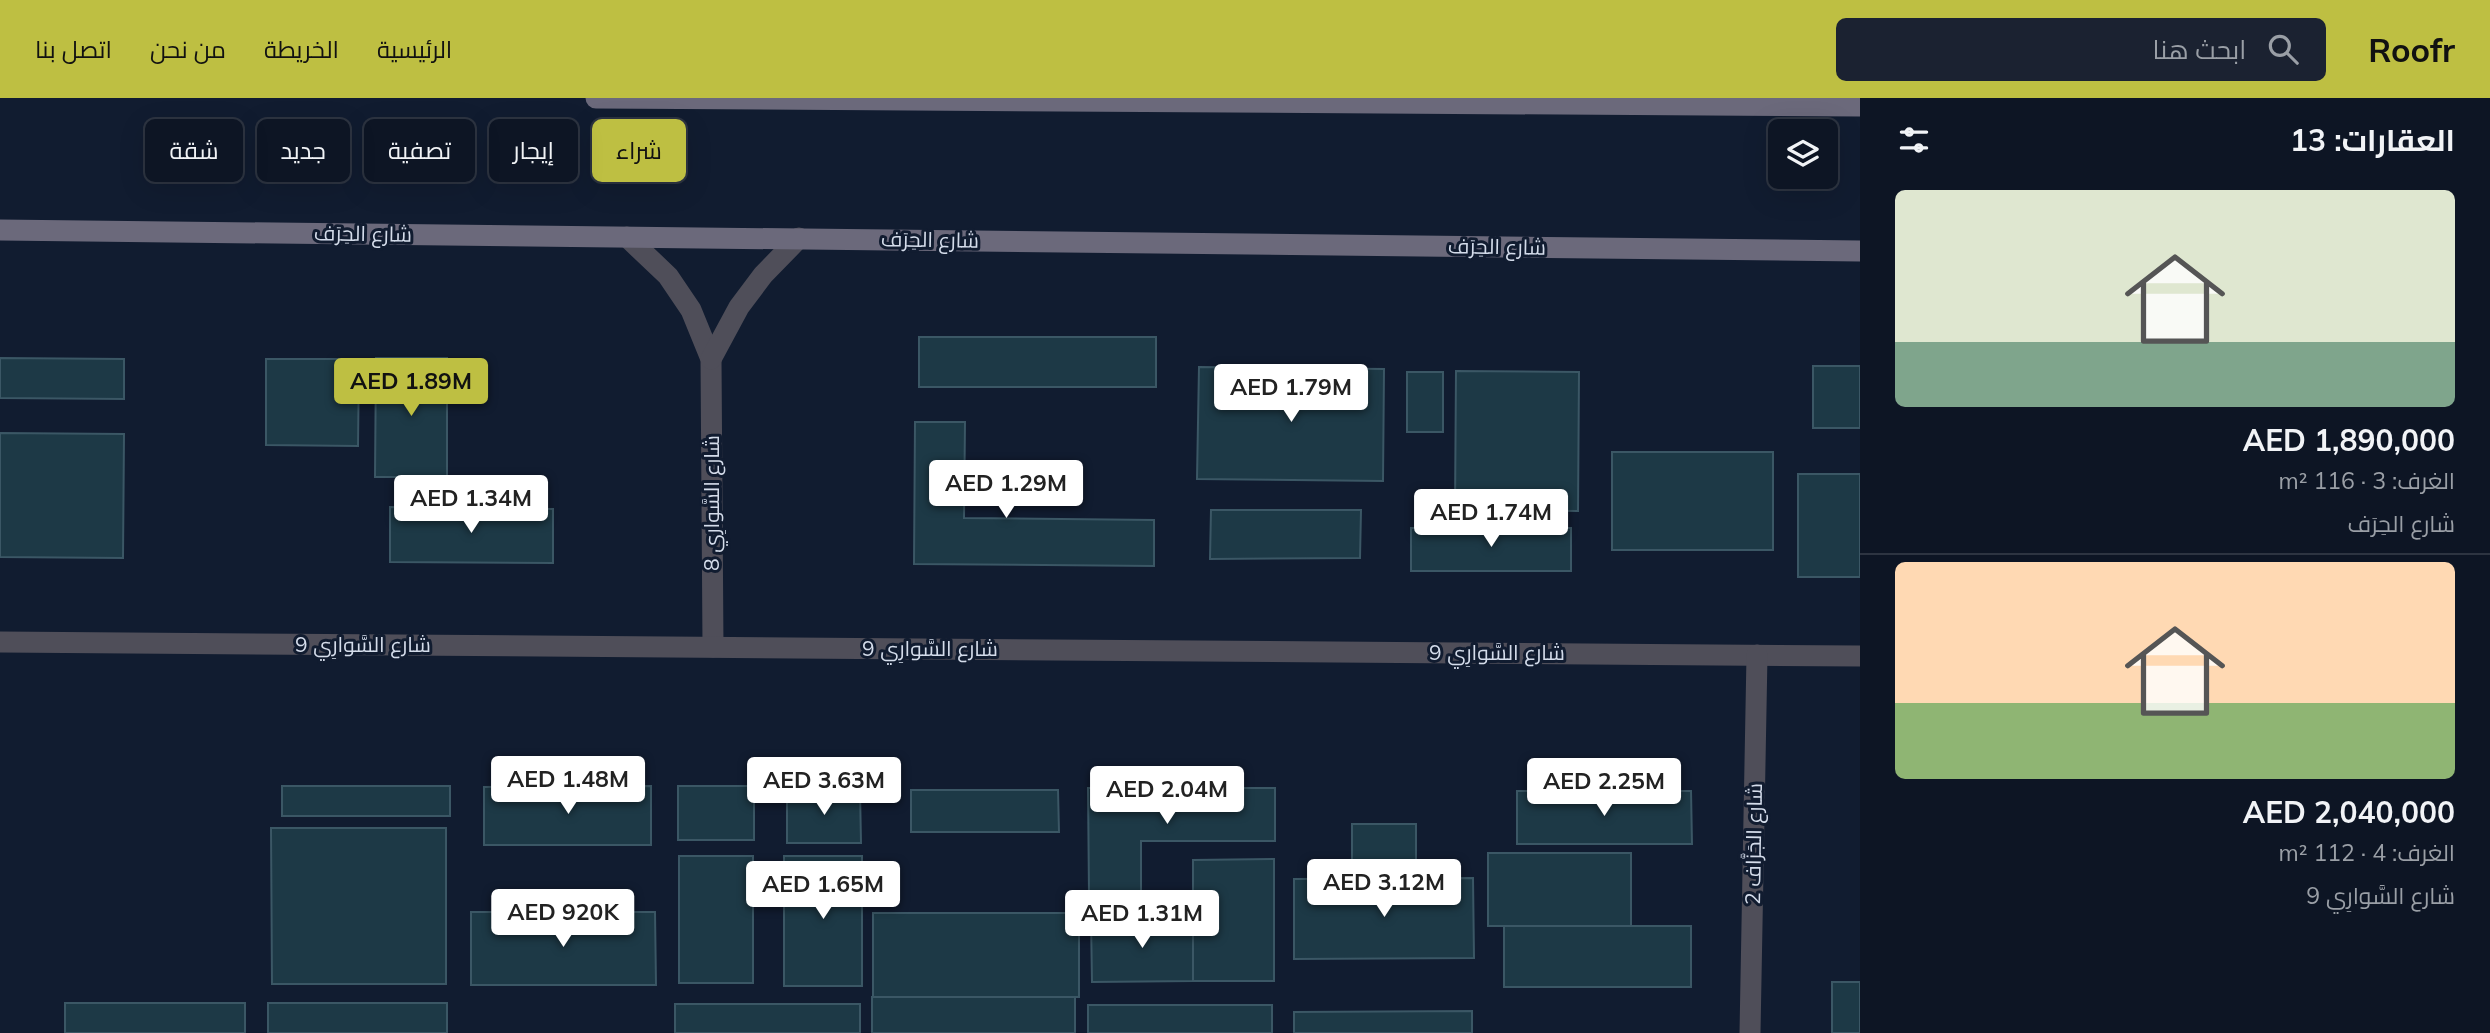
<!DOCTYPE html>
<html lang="ar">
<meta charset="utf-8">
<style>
:root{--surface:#0d1524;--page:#1b2231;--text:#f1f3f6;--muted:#9a9fa6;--line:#2d3441;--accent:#bebf42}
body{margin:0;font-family:Mulish,Cairo,sans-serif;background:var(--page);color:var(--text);direction:rtl;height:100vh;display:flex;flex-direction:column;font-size:26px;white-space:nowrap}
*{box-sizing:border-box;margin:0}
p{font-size:23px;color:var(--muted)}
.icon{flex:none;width:38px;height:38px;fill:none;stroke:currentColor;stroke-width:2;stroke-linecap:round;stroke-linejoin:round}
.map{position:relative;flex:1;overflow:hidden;direction:ltr}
.drawer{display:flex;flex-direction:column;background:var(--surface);width:630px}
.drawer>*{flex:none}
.guide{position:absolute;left:21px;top:21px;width:665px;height:63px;direction:rtl;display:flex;gap:14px}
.controls{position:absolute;left:1768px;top:21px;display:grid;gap:14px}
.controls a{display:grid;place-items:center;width:70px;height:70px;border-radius:10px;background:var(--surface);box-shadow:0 7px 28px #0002,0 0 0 2px var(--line);font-size:35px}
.price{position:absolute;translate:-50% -60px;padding:0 16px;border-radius:7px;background:#fff;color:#222;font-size:23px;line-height:46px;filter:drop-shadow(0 2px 4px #0008)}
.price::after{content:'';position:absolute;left:50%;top:42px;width:21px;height:16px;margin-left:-10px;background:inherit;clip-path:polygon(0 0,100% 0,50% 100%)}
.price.on{background:var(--accent);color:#111}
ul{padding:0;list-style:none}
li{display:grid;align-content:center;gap:14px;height:371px;padding:0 35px}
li+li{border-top:2px solid var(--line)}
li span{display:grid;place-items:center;height:217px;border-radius:10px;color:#555}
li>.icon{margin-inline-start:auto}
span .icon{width:126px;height:126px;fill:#fffc;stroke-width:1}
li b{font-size:30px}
h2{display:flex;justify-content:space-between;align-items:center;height:84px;padding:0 35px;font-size:30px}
.chip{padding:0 24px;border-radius:10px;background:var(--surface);box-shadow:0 7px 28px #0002,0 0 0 2px var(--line);font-size:24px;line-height:63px}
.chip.on{background:var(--accent);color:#111}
header{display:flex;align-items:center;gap:42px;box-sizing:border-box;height:98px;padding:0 35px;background:var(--accent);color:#111}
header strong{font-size:33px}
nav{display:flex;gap:38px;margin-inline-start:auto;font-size:24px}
.search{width:490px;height:63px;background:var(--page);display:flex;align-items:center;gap:18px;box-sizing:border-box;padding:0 24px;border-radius:10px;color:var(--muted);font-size:26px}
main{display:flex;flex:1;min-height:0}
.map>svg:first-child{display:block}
.building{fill:#1d3946;stroke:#3b5765;stroke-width:2}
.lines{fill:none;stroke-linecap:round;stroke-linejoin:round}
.street{stroke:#4f4e59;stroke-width:21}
.secondary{stroke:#6b697b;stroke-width:21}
.labels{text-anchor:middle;stroke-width:6;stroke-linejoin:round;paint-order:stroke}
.street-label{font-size:21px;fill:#d4dcea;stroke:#111c30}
</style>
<header>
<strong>Roofr</strong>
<div class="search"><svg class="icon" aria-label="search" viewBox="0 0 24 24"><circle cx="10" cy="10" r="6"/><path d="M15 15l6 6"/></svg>ابحث هنا</div>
<nav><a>الرئيسية</a><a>الخريطة</a><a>من نحن</a><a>اتصل بنا</a></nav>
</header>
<main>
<section class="drawer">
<h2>العقارات: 13<svg class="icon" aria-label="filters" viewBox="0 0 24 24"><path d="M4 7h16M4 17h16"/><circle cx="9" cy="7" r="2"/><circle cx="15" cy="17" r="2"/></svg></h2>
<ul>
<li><span style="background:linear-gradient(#dfe7d0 70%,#7fa58c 0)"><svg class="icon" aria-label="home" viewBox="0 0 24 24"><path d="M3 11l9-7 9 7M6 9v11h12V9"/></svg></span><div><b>AED 1,890,000</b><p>الغرف: 3 · 116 m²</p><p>شارع الحِرَف</p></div></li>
<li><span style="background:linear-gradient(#ffd9b3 65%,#8fb573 0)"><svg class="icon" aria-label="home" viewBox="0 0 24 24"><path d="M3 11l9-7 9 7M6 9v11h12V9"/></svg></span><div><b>AED 2,040,000</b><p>الغرف: 4 · 112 m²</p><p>شارع السَّوارِي 9</p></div></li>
</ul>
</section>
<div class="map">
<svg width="1860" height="935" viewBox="0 0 1860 935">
<rect width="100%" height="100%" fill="#111c30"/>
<g class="building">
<rect x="919" y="239" width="237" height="50"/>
<polygon points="0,260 124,261 124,301 0,300"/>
<polygon points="376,260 447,260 447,379 375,379"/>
<polygon points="266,261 359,261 358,348 266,347"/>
<rect x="1813" y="268" width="47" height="62"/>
<polygon points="1199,269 1384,271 1383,383 1197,381"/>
<polygon points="1456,273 1579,274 1578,413 1455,412"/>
<rect x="1407" y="274" width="36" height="60"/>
<polygon points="915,324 965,324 964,420 1154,422 1154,468 914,466"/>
<polygon points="0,335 124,336 123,460 0,459"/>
<rect x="1612" y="354" width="161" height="98"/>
<rect x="1798" y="376" width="62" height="103"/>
<polygon points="390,409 553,411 553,465 390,464"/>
<polygon points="1211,412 1361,412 1360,460 1210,461"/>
<rect x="1411" y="430" width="160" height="43"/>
<rect x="282" y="688" width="168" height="30"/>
<polygon points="651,688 651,747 484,747 484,689"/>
<rect x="678" y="688" width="76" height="54"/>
<polygon points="1088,690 1275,690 1275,743 1141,743 1141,796 1089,796"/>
<polygon points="911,692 1058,692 1059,734 911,734"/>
<polygon points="787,693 860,693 861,745 787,745"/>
<polygon points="1517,693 1691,693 1692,746 1517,746"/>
<polygon points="1352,726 1416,726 1416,781 1352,780"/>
<polygon points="271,730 446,730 446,886 272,886"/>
<rect x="1488" y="755" width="143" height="73"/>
<rect x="679" y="758" width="74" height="127"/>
<rect x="784" y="758" width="78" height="130"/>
<polygon points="1274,761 1274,883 1193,883 1193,762"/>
<polygon points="1473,780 1474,860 1294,861 1294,781"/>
<polygon points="471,814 655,814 656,887 471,887"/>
<rect x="873" y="815" width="206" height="84"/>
<polygon points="1091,821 1193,821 1193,883 1092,884"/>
<rect x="1504" y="828" width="187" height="61"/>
<rect x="1832" y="884" width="28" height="51"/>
<rect x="872" y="899" width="203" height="36"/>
<rect x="65" y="905" width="180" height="30"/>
<rect x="268" y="905" width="179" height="30"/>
<rect x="675" y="906" width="185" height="29"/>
<rect x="1088" y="907" width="184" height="28"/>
<polygon points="1472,913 1472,935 1294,935 1294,914"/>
</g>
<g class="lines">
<g class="street">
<polyline points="627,139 668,178 691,212 711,261 713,549"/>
<polyline points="711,261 739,209 763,177 799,140"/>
<polyline points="0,544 1860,558"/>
<polyline points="1750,935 1757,557"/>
</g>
<g class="secondary">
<polyline points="596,0 1860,8"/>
<polyline points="0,132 1860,153"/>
</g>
</g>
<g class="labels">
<g class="street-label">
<text transform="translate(363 136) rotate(1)" y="7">شارع الحِرَف</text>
<text transform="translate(930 142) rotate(1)" y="7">شارع الحِرَف</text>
<text transform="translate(1497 149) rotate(1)" y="7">شارع الحِرَف</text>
<text transform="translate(712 405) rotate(-90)" y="7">شارع السَّوارِي 8</text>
<text x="363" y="554">شارع السَّوارِي 9</text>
<text x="930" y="558">شارع السَّوارِي 9</text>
<text x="1497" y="562">شارع السَّوارِي 9</text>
<text transform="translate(1754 746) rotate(-89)" y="7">شارع الجَزَّاف 2</text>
</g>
</g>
</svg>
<div class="controls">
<a><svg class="icon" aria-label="layers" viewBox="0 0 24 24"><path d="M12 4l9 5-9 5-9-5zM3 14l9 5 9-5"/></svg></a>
</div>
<b class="price on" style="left:411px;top:320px">AED 1.89M</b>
<b class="price" style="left:1291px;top:326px">AED 1.79M</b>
<b class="price" style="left:1006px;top:422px">AED 1.29M</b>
<b class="price" style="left:471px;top:437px">AED 1.34M</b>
<b class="price" style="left:1491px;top:451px">AED 1.74M</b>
<b class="price" style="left:568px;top:718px">AED 1.48M</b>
<b class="price" style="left:824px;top:719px">AED 3.63M</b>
<b class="price" style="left:1604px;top:720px">AED 2.25M</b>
<b class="price" style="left:1167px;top:728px">AED 2.04M</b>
<b class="price" style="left:1384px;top:821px">AED 3.12M</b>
<b class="price" style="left:823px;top:823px">AED 1.65M</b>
<b class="price" style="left:563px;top:851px">AED 920K</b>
<b class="price" style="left:1142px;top:852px">AED 1.31M</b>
<div class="guide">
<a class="chip on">شراء</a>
<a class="chip">إيجار</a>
<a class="chip">تصفية</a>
<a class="chip">جديد</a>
<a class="chip">شقة</a>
</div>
</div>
</main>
